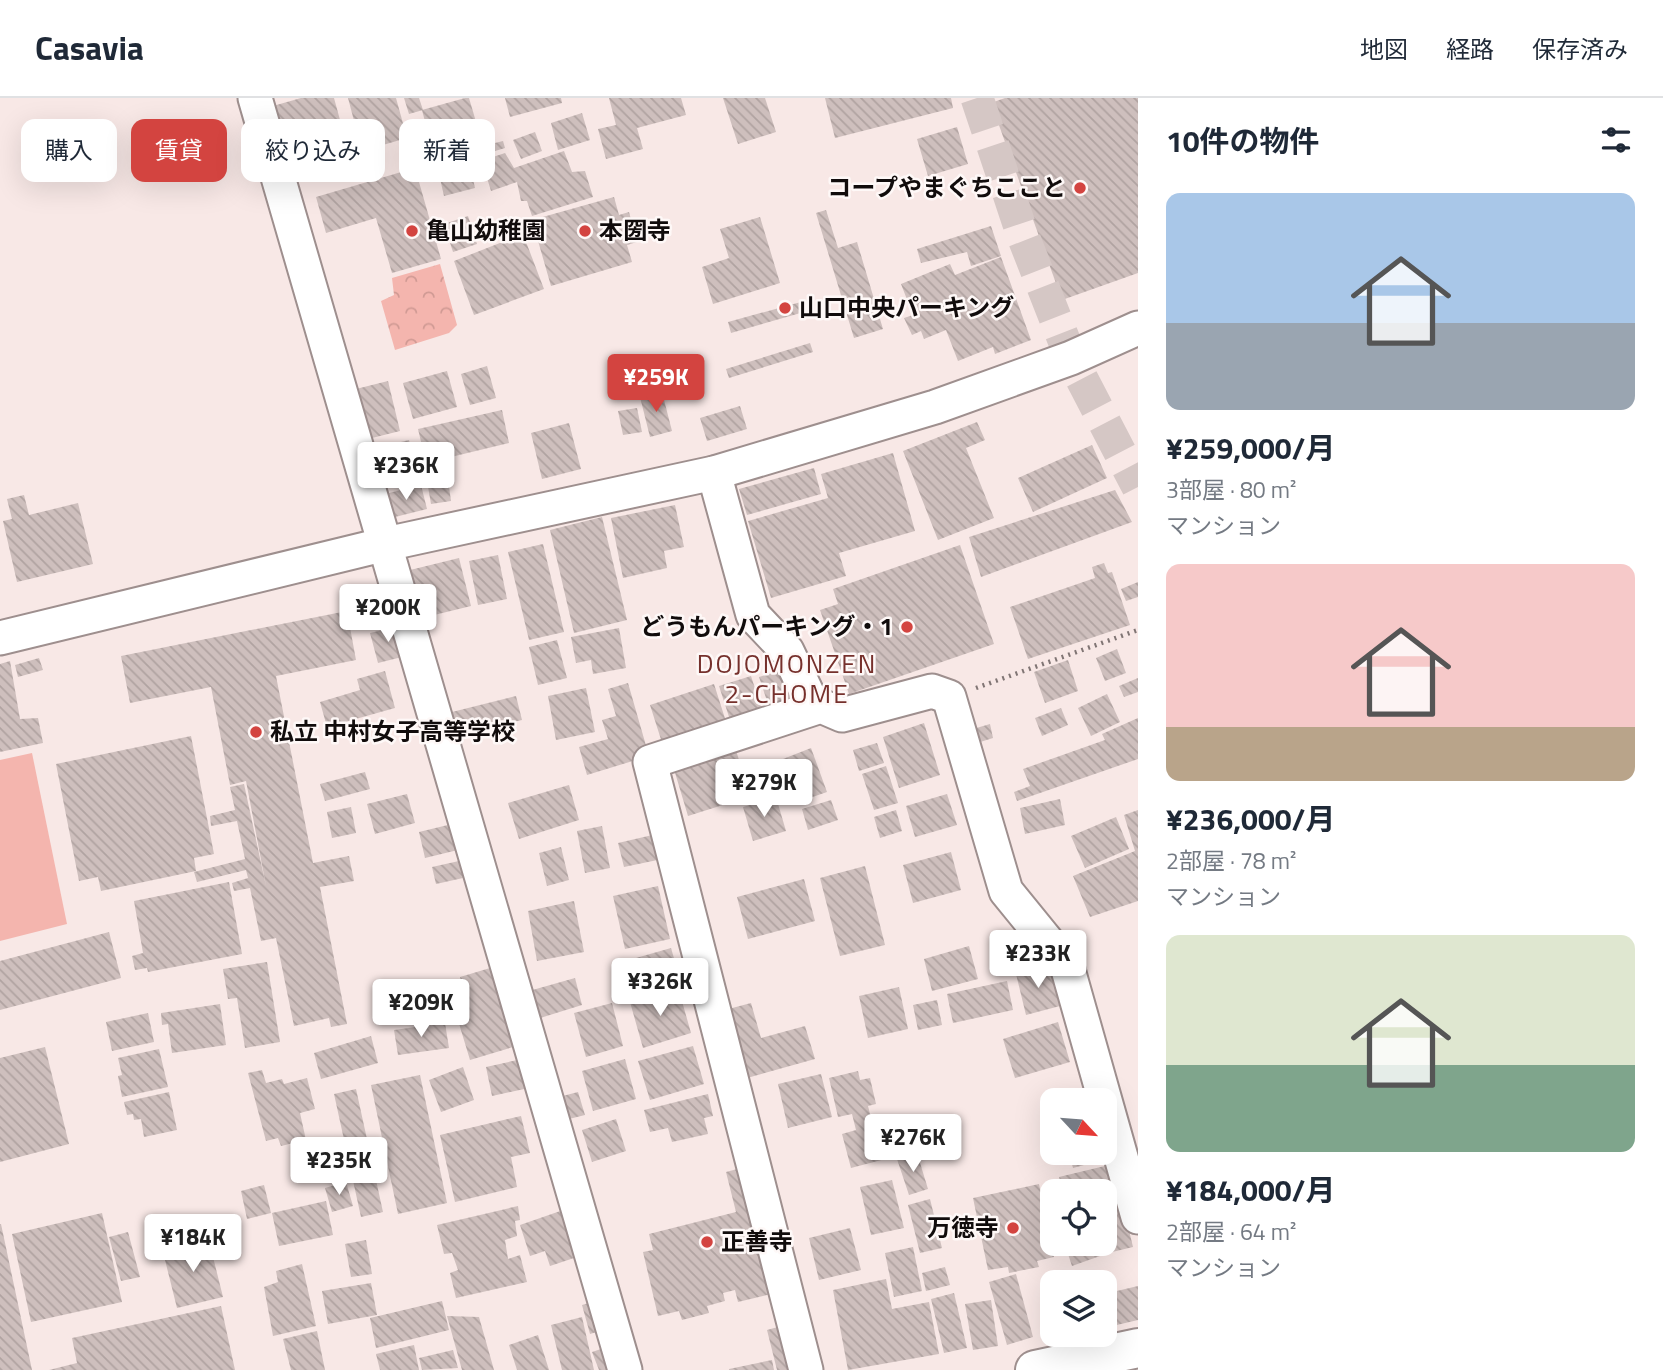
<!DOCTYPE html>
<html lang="ja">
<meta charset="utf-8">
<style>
:root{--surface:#fff;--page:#f6f6f7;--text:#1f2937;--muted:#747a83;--line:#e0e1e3;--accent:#d34440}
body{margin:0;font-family:"Titillium Web","Noto Sans JP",sans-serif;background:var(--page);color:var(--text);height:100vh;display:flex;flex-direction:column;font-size:26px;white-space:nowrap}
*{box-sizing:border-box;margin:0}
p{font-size:23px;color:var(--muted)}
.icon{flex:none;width:38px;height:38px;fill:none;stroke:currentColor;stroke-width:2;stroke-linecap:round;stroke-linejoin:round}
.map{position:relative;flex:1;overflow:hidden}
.drawer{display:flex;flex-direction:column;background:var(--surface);width:525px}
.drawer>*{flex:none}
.banner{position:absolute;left:21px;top:21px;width:665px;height:63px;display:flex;gap:14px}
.needle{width:46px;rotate:116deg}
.fabs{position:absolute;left:1040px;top:990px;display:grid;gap:14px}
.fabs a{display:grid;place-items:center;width:77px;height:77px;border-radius:14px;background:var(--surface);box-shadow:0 7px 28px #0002;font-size:35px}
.price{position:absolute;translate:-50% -60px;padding:0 16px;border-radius:7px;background:#fff;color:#222;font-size:23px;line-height:46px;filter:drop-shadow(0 2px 4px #0008)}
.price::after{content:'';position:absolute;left:50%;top:42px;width:21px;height:16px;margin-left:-10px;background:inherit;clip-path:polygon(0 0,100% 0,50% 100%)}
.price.current{background:var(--accent);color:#fff}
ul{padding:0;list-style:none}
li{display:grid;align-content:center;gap:14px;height:371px;padding:0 28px}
li span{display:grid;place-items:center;height:217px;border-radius:14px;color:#555}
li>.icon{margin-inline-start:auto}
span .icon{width:126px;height:126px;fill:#fffc;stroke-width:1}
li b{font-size:30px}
h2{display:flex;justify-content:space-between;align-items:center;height:84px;padding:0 28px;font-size:30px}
.tag{padding:0 24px;border-radius:14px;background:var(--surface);box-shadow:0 7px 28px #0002;font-size:24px;line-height:63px}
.tag.current{background:var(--accent);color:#fff}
header{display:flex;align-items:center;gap:42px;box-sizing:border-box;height:98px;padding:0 35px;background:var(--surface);border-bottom:2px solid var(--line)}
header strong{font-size:33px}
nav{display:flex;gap:38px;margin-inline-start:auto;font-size:24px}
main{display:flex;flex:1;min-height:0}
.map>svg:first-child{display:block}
.park{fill:url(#park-crowns)}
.pitch{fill:#f4b5ae}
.building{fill:url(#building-back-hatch)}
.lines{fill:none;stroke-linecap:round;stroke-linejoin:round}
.minor-tunnel{stroke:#d5c7c5;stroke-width:33;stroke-dasharray:33 17;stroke-linecap:butt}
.minor-casing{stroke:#9e8f8e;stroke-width:37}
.major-casing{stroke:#9e8f8e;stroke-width:42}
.path{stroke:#807574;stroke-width:4.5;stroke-dasharray:2 5;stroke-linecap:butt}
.minor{stroke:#fff;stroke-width:33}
.major{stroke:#fff;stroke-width:38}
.poi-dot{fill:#d34440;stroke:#fef8f7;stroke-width:2.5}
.labels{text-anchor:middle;stroke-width:5;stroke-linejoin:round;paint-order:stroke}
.poi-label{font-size:24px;font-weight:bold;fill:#110c0c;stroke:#fef8f7;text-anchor:start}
.neighbourhood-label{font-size:26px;letter-spacing:2px;fill:#76302c;stroke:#fef8f7}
</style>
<header>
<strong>Casavia</strong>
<nav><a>地図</a><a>経路</a><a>保存済み</a></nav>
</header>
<main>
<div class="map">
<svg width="1138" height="1272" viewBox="0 0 1138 1272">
<defs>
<pattern id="park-crowns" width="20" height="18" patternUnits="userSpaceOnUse" patternTransform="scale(1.75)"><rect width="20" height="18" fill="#f4b5ae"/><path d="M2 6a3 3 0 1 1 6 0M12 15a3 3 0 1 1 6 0" fill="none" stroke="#d09a94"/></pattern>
<pattern id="building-back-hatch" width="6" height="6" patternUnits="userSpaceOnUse" patternTransform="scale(1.75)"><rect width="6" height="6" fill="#cebfbd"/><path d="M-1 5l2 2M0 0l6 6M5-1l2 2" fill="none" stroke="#b0a3a1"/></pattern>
</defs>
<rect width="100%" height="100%" fill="#f8e8e6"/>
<polygon class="park" points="440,166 457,227 449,235 395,252 381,203 394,197 392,180"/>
<polygon class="pitch" points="32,655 67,826 0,843 0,662"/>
<g class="building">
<polygon points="301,0 334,0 343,33 284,49 273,8"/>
<polygon points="348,0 396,0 407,40 362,53"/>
<polygon points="404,0 419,0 423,12 409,16"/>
<polygon points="465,0 469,0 479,34 431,47 422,12"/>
<polygon points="505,0 561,0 562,5 510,19"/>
<polygon points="609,0 681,0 686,17 637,30 643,51 606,61 598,31 616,27"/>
<polygon points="723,0 765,0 776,34 738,46"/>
<polygon points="825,0 951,0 953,10 835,40"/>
<polygon points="1005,0 1138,0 1138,175 1062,202 991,5"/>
<polygon points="582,15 590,42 558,52 551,25"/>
<polygon points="957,29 968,66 928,78 917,41"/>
<polygon points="535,34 542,53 521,61 513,42"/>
<polygon points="503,43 505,50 482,57 479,49"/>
<polygon points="564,53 572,74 585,73 593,99 532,118 527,103 521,103 517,84 491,93 484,70 487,61 505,55 514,70"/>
<polygon points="467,55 475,90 444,98 436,63"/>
<polygon points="415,70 441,161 392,175 376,120 326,135 316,99"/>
<polygon points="614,99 619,117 629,114 637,144 627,147 632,164 551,188 532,122"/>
<polygon points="826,112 838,150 857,144 883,231 854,240 816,115"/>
<polygon points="468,118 477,146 453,154 444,126"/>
<polygon points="760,119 780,185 713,206 702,169 729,160 720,131"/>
<polygon points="991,128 1001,158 971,168 967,154 921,165 917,151"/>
<polygon points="523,136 544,191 474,217 454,163"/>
<polygon points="1001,159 1031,242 995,256 993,249 958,263 946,232 924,241 921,233 912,237 904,220 913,217 901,186 950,166 955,177"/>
<polygon points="808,202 811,212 731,235 728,224"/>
<polygon points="810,245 813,254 729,280 726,271"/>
<polygon points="487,268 496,300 470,307 461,276"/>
<polygon points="447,273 457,309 413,321 403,285"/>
<polygon points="388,283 400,333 368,341 356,291"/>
<polygon points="662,294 672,333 650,339 640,299"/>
<polygon points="740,308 747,331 707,343 700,320"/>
<polygon points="637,310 642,334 623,337 618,313"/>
<polygon points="502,312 509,345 426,365 418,331"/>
<polygon points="977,324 985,342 966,350 994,420 938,442 903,353"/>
<polygon points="569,325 581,371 542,381 531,335"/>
<polygon points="409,342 417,375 380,384 372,351"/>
<polygon points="1092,347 1107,380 1033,414 1018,380"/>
<polygon points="893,355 915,433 839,455 846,478 771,500 748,423 828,400 821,376"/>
<polygon points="814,370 821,396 747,417 739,391"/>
<polygon points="447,374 451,403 431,406 426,377"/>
<polygon points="421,387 427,411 391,420 385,396"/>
<polygon points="1115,392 1132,424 981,479 969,439"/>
<polygon points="24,397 29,417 78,405 93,466 17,484 3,423 12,421 7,401"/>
<polygon points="675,407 684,449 664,453 667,470 623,480 611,420"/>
<polygon points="602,419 627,522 574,535 550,432"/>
<polygon points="543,446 564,534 529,542 508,454"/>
<polygon points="960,447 994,546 849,596 820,512 838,506 833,491"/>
<polygon points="498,457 507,501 478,507 469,463"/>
<polygon points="459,460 471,508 418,521 406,473"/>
<polygon points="1104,465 1108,475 1112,474 1130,527 1028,561 1010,509 1095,480 1092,469"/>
<polygon points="1138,484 1138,499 1126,503 1121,491"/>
<polygon points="347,513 356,562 276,578 313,765 349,758 354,783 320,789 347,926 331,929 329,920 294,928 276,840 261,843 250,790 234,793 232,785 248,780 246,772 197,784 194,774 245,761 237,723 211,728 210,718 235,712 230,689 244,686 266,788 246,683 230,687 211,589 130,605 121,558"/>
<polygon points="400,528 406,558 378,565 370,535"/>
<polygon points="619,530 626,570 593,576 591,562 576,565 571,539"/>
<polygon points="557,542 567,580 538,587 529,549"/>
<polygon points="1117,551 1126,575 1105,583 1096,560"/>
<polygon points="39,560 43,572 18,579 15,567"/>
<polygon points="1068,562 1078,593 1045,605 1034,574"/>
<polygon points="10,563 20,621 38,620 43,645 0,654 0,566"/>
<polygon points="782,572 794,605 770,612 759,579"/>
<polygon points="385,573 395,610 327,629 320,604 360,592 357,581"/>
<polygon points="751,578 763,615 731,625 719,588"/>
<polygon points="1138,580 1138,594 1124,599 1119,588"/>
<polygon points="628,585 649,658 587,677 579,649 608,641 602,622 616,618 608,591"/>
<polygon points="714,586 729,633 665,654 650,607"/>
<polygon points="586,590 595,634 556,642 548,598"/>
<polygon points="1107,596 1120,624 1091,638 1078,610"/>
<polygon points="516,598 522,622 458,637 452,614"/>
<polygon points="1061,610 1068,627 1042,638 1035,620"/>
<polygon points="1138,620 1138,661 1017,703 1014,694 1030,688 1023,671 1105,642 1102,636"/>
<polygon points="924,625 940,677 899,690 883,639"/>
<polygon points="990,626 993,640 977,645 973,631"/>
<polygon points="191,638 214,756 194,760 196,773 101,793 98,779 79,783 56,666"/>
<polygon points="877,645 884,665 859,673 853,652"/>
<polygon points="735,649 746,685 722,692 726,706 688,718 673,668"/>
<polygon points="811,650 827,694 798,704 783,661"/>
<polygon points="886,668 898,705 874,712 862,676"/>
<polygon points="365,674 370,691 325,703 320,686"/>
<polygon points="569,687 579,722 519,741 508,705"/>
<polygon points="407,696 415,725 375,736 367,706"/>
<polygon points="947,696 957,727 915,739 906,708"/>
<polygon points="776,699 786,733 753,743 743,709"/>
<polygon points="1060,701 1065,727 1025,736 1020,710"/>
<polygon points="831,702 838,722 808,732 802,711"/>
<polygon points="351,709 356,735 332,740 327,714"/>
<polygon points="896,712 902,733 880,740 874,719"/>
<polygon points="1138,712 1138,803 1090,819 1073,778 1135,753 1124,717"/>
<polygon points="1116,719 1129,751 1085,770 1071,738"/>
<polygon points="456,725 462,751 425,760 419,734"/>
<polygon points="602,728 610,770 585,775 577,733"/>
<polygon points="661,735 667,760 624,769 618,745"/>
<polygon points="561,749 569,782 547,788 539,755"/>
<polygon points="951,754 961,792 913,805 903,767"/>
<polygon points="459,763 463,780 436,786 432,769"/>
<polygon points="865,768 885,847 840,858 820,780"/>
<polygon points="804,781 815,823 748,841 737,799"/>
<polygon points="229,784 242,856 148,874 147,870 135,872 132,858 143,855 134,803"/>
<polygon points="658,788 670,841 625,851 613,798"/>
<polygon points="574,803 584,854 537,863 528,813"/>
<polygon points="109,834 121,880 0,912 0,863"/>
<polygon points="969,848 978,881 932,893 924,861"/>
<polygon points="671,850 680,881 644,890 636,860"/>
<polygon points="267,864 280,944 245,950 237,900 228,901 223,871"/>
<polygon points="1050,867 1060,908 1026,917 1016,876"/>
<polygon points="490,870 513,949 470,962 457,919 443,923 436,899 463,890 460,879"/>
<polygon points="575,880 582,907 537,921 529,893"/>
<polygon points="1007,883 1013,912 953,925 947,896"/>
<polygon points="678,889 691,935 643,950 630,904"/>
<polygon points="899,889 908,931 868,940 859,898"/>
<polygon points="937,902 942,927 918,932 913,907"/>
<polygon points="612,905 623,948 586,959 574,915"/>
<polygon points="751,905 761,940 805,928 815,961 740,982 721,913"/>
<polygon points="220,906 226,947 172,955 168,926 162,927 161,915"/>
<polygon points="148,915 154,944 112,953 106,924"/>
<polygon points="1058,924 1070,964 1015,980 1003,941"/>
<polygon points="445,925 449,950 398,957 394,932"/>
<polygon points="371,938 378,965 321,981 314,955"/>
<polygon points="693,948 704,986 650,1002 638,963"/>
<polygon points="45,949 69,1046 0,1064 0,960"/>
<polygon points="159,951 168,989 122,999 118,978 122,977 118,960"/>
<polygon points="522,961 529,990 492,998 486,969"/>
<polygon points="625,961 636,1001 593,1013 582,973"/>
<polygon points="463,969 474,1002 441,1014 429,982"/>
<polygon points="262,972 266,985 282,981 284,986 307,980 315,1011 300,1015 306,1042 281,1048 278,1040 266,1043 248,975"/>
<polygon points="858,973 860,982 870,980 876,1006 868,1008 873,1028 880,1026 889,1060 851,1070 842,1036 856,1032 852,1016 838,1019 829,980"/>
<polygon points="821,976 832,1019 788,1030 778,986"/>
<polygon points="420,977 447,1105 398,1116 371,987"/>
<polygon points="356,991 383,1114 361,1119 334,996"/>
<polygon points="169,994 177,1032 144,1039 141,1021 134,1022 133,1016 127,1017 124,1004"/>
<polygon points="578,994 585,1017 561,1023 555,1000"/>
<polygon points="708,996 713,1018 704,1020 708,1036 672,1044 668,1030 650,1034 644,1012"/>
<polygon points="521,1018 530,1055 511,1059 517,1089 455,1104 440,1037"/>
<polygon points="616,1021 626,1053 592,1064 582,1032"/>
<polygon points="337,1040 346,1073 316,1081 307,1049"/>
<polygon points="917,1055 928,1091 909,1097 897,1061"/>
<polygon points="1069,1055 1093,1055 1095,1064 1073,1070"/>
<polygon points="1113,1066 1133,1149 1108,1155 1104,1139 1104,1094 1063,1094 1059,1079"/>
<polygon points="745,1069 775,1195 738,1204 735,1192 723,1195 725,1203 707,1208 709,1215 682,1222 679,1213 658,1218 643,1154 653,1152 649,1136 736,1114 726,1074"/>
<polygon points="892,1082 904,1130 871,1137 860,1089"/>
<polygon points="346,1084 353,1108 332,1114 325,1090"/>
<polygon points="1039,1086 1054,1159 1037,1163 1039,1169 1009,1175 1008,1169 988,1172 973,1100"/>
<polygon points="264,1087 271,1115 247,1121 241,1093"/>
<polygon points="930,1101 942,1150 920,1155 908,1107"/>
<polygon points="326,1103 333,1137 279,1148 272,1115"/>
<polygon points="518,1108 520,1122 515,1123 517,1138 505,1142 508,1161 520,1157 527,1184 456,1200 450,1175 458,1172 452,1155 444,1156 437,1127"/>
<polygon points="569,1110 577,1159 550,1168 545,1153 530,1158 520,1127"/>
<polygon points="102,1115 122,1204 31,1224 12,1136"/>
<polygon points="0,1126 1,1126 32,1272 0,1272"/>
<polygon points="850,1130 861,1172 819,1182 809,1140"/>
<polygon points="128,1134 140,1179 121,1183 109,1139"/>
<polygon points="366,1142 372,1176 351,1179 345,1146"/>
<polygon points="209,1143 223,1199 177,1210 163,1154"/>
<polygon points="1096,1146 1100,1158 1072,1168 1065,1147"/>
<polygon points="913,1149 922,1193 894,1199 885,1155"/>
<polygon points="302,1166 316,1228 273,1238 264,1189 278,1184 276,1173"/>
<polygon points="945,1169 950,1187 926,1193 922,1175"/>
<polygon points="1016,1176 1033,1239 1007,1247 989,1184"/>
<polygon points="886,1181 892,1211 929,1204 939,1256 848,1272 833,1192"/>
<polygon points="371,1185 377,1217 328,1226 322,1193"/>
<polygon points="1138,1188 1138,1222 1104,1230 1104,1196"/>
<polygon points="954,1195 967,1250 944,1255 931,1201"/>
<polygon points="599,1202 607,1231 590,1236 582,1207"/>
<polygon points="991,1202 998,1248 973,1252 965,1206"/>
<polygon points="442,1203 449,1232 376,1250 370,1220"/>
<polygon points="221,1208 235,1272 49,1272 77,1265 72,1240"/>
<polygon points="447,1218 479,1219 494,1272 462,1272"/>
<polygon points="582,1219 594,1272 562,1272 551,1227"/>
<polygon points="785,1227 797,1272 777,1272 767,1232"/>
<polygon points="317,1233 325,1272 291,1272 283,1241"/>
<polygon points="538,1237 549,1272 517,1272 509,1247"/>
<polygon points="414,1247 419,1272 380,1272 376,1256"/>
<polygon points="610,1248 618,1272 599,1272 592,1254"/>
<polygon points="453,1252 458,1270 422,1272 419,1260"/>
<polygon points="772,1262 774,1272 729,1272 729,1271"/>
</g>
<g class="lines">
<polyline class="minor-tunnel" points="977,0 1023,138 1071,260 1138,389"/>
<g class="minor-casing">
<g id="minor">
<polyline points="255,0 625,1272"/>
<polyline points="714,375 753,517 787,553 809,599 821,608"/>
<polyline points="0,540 386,446 714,375 935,309 1071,260 1138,230"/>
<polyline points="806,1272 650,664 821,608 842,617 932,593 949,599 1006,793 1067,868 1138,1119"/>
</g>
</g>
<g class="major-casing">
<polyline id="major" points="1035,1272 1138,1250"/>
</g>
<polyline class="path" points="976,590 1138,532"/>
<use href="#minor" class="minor"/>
<use href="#major" class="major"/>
</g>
<g class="poi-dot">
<circle cx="1080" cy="90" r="7"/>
<circle cx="412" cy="133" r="7"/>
<circle cx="585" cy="133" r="7"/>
<circle cx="785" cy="210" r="7"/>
<circle cx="907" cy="529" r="7"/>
<circle cx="256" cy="634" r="7"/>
<circle cx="1013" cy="1130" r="7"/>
<circle cx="707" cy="1144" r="7"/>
</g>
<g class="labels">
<g class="poi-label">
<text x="1066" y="98" text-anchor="end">コープやまぐちここと</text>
<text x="426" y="141">亀山幼稚園</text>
<text x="599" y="141">本圀寺</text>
<text x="799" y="218">山口中央パーキング</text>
<text x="893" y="537" text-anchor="end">どうもんパーキング・1</text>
<text x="270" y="642">私立 中村女子高等学校</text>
<text x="999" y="1138" text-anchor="end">万徳寺</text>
<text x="721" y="1152">正善寺</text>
</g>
<g class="neighbourhood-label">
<text x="787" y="575">DOJOMONZEN<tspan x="787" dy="30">2-CHOME</tspan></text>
</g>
</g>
</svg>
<div class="fabs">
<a><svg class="needle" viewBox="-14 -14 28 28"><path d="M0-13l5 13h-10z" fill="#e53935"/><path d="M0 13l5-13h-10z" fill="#747a83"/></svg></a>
<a><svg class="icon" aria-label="locate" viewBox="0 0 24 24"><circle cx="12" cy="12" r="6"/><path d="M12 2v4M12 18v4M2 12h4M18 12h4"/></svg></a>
<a><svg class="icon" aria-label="layers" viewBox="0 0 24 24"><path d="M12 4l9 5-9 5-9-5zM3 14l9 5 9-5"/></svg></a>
</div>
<b class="price current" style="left:656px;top:316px">¥259K</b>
<b class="price" style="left:406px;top:404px">¥236K</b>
<b class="price" style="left:388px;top:546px">¥200K</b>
<b class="price" style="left:764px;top:721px">¥279K</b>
<b class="price" style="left:1038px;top:892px">¥233K</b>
<b class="price" style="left:660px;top:920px">¥326K</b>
<b class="price" style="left:421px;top:941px">¥209K</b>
<b class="price" style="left:913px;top:1076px">¥276K</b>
<b class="price" style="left:339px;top:1099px">¥235K</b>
<b class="price" style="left:193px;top:1176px">¥184K</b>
<div class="banner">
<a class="tag">購入</a>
<a class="tag current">賃貸</a>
<a class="tag">絞り込み</a>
<a class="tag">新着</a>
</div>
</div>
<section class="drawer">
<h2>10件の物件<svg class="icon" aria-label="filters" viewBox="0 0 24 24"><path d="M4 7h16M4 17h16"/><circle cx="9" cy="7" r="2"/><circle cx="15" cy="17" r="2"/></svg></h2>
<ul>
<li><span style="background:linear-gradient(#a9c7e8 60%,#9aa5b1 0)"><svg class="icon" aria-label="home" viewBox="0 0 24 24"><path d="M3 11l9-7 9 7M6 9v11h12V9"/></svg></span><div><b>¥259,000/月</b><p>3部屋 · 80 m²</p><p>マンション</p></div></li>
<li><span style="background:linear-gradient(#f6c9c9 75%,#b9a48a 0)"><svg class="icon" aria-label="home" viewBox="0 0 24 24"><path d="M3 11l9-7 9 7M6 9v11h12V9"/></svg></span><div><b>¥236,000/月</b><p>2部屋 · 78 m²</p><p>マンション</p></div></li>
<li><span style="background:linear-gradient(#dfe7d0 60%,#7fa58c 0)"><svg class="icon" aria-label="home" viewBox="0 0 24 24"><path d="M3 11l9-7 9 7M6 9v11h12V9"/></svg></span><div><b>¥184,000/月</b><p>2部屋 · 64 m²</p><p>マンション</p></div></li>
</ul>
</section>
</main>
